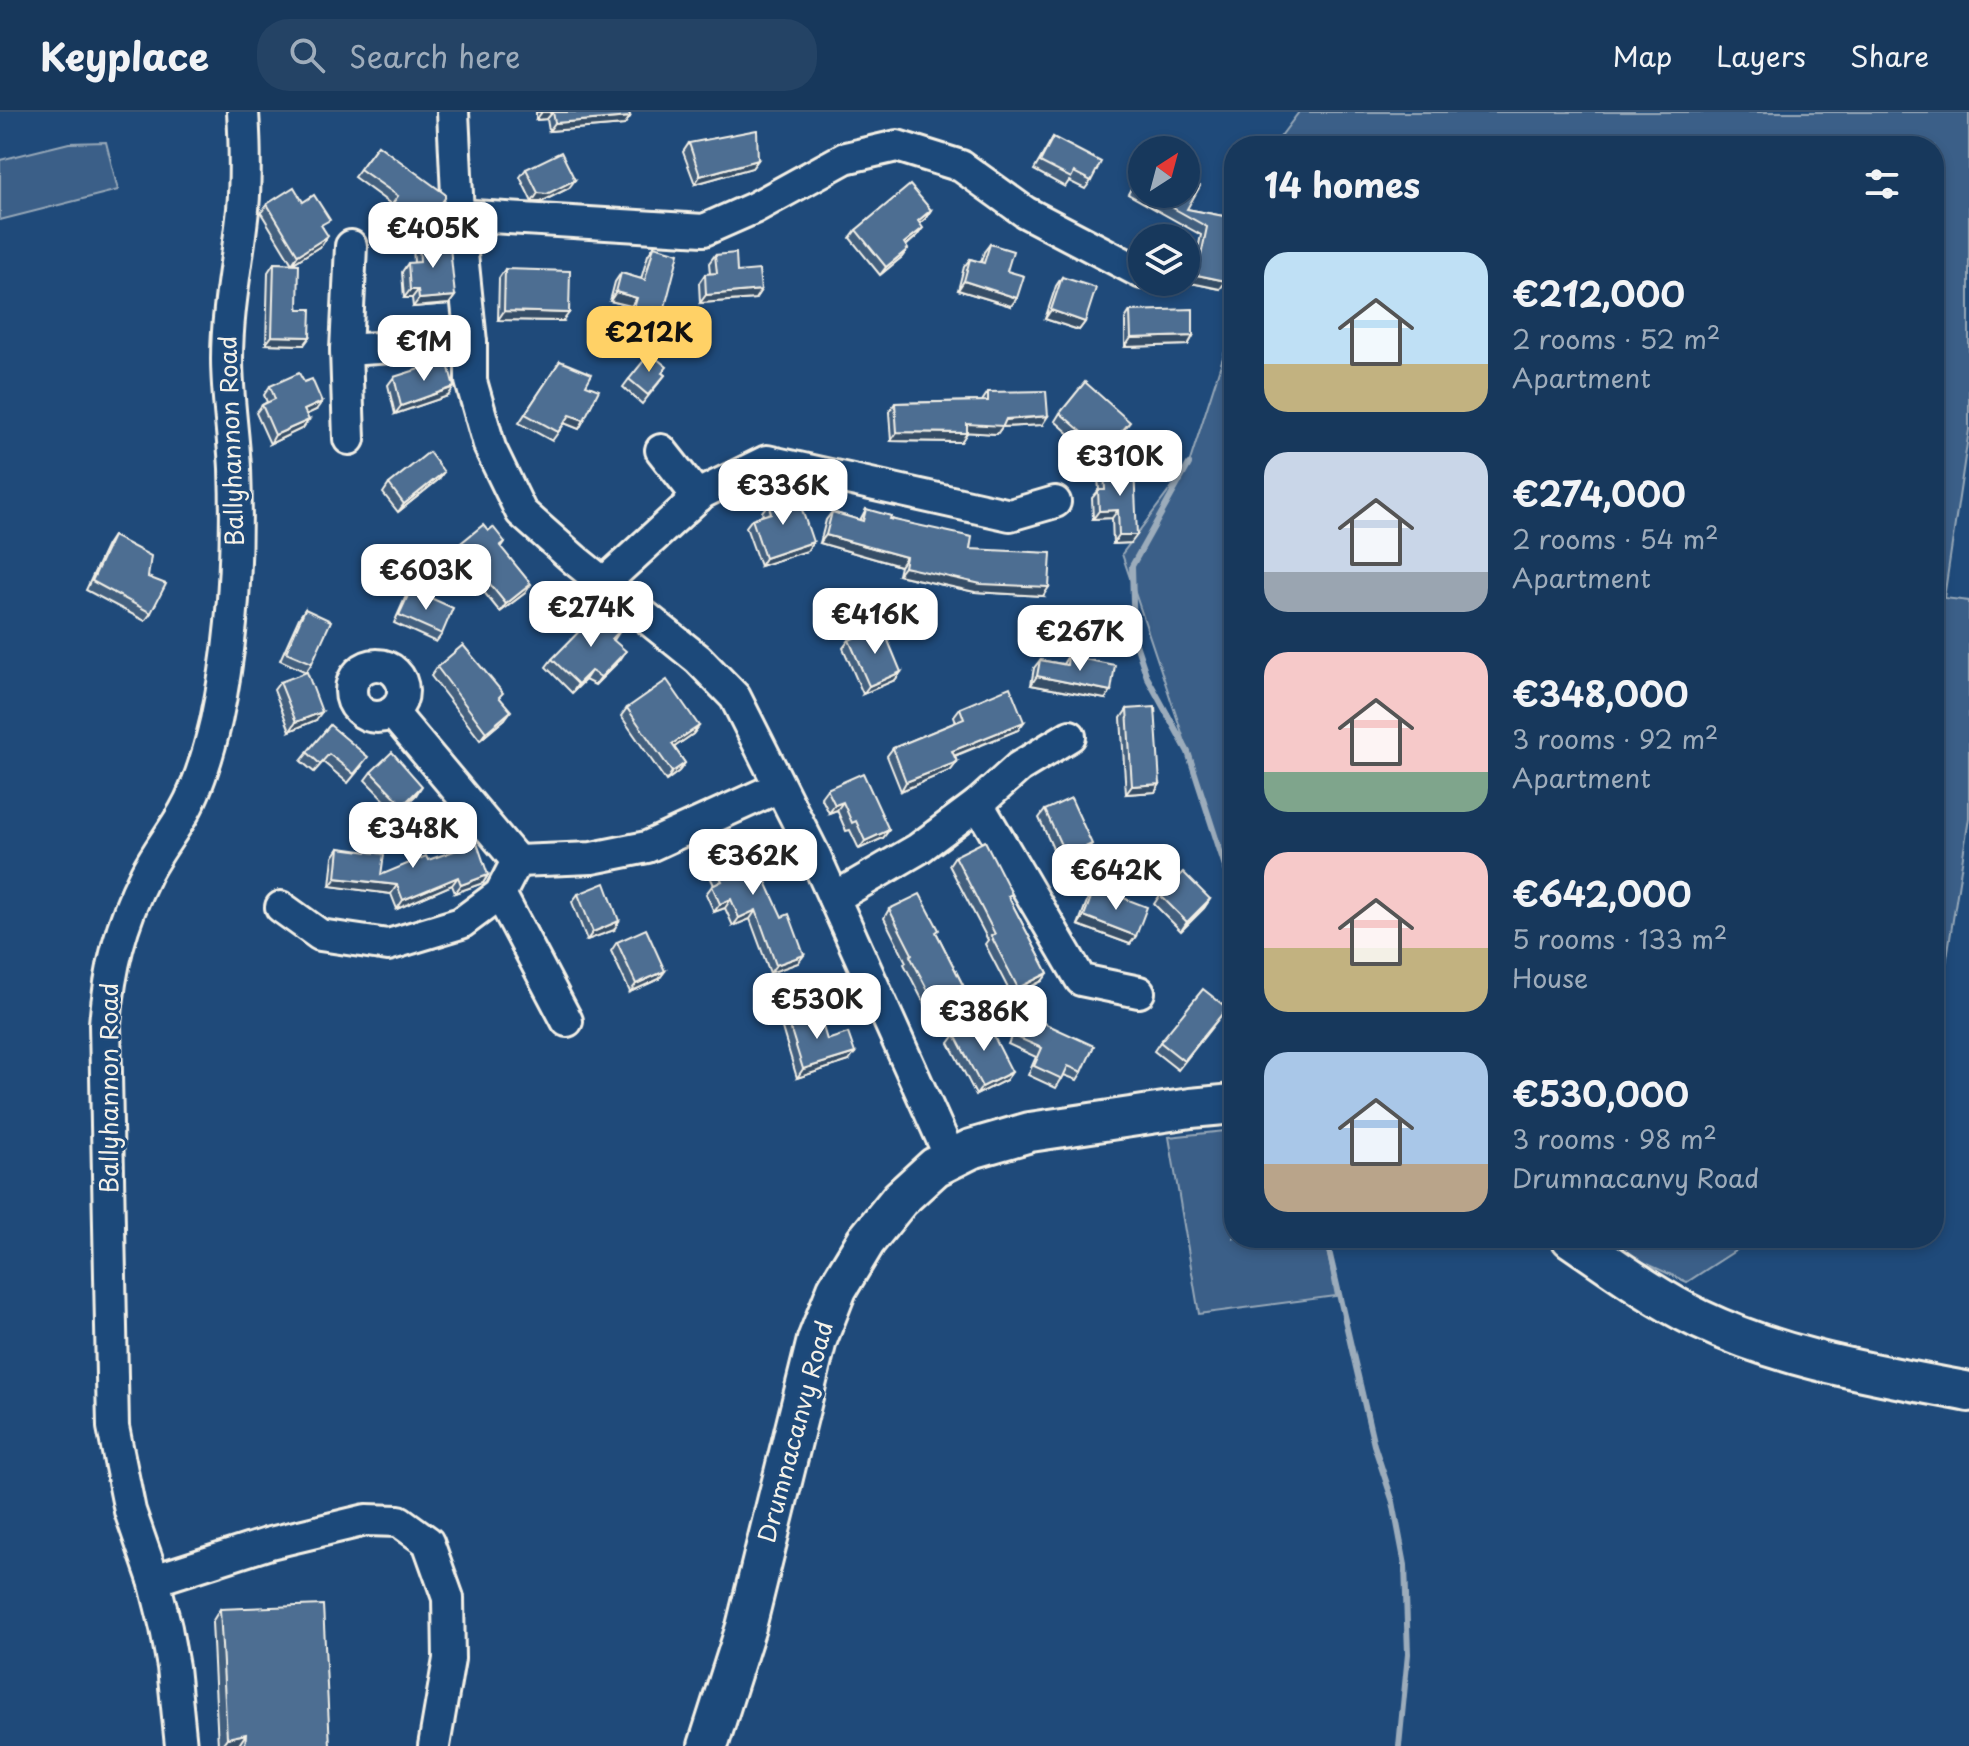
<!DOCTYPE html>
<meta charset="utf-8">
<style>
:root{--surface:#17385c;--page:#244365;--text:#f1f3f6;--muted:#9eacbb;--line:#365272;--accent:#ffd166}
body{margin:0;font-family:"Playpen Sans",sans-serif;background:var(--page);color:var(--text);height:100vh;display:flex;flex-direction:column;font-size:30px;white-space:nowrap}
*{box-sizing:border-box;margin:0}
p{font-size:26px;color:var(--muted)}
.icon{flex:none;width:44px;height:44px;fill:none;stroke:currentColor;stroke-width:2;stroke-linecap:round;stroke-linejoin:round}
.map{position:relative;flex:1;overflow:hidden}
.drawer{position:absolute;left:1224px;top:24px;width:720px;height:1112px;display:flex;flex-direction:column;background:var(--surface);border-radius:32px;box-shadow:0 4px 12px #0003,0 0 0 2px var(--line)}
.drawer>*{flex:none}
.needle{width:52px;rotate:36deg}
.buttons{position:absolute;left:1128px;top:24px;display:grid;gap:16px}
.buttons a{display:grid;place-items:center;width:72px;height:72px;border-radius:50%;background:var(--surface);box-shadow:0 4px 12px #0003,0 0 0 2px var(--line);font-size:40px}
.price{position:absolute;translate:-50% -68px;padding:0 18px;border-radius:16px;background:#fff;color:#222;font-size:26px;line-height:52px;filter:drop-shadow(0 2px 4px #0008)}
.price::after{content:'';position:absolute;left:50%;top:48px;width:24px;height:18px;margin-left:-12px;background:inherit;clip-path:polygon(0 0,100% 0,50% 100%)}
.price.selected{background:var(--accent);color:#111}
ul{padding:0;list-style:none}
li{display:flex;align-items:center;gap:24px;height:200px;padding:0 40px}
li span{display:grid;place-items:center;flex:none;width:224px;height:160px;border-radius:24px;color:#555}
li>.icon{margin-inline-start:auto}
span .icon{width:96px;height:96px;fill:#fffc;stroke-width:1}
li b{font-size:34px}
h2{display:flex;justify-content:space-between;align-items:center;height:96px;padding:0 40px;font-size:34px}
header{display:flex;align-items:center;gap:48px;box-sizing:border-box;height:112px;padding:0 40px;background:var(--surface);border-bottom:2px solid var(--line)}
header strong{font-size:38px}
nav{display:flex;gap:44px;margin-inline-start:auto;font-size:28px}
.search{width:560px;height:72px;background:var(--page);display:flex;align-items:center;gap:20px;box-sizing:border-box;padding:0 28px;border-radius:32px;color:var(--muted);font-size:30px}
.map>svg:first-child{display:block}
.green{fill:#3a5f88;stroke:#97a8b8;stroke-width:2}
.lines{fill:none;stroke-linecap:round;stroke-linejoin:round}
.stream{stroke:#9cacbb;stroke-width:6}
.minor-casing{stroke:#f4f1e8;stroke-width:36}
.major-casing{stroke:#f4f1e8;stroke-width:44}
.minor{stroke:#1f4a7a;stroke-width:30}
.major{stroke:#1f4a7a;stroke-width:38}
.wall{fill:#425f7e;stroke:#f4f1e8;stroke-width:2}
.shaded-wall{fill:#364d66;stroke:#f4f1e8;stroke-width:2}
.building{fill:#4d6e92;stroke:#f4f1e8;stroke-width:2}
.labels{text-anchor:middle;stroke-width:6;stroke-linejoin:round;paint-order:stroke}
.street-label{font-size:24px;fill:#f4f1e8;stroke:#1f4a7a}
</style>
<header>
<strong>Keyplace</strong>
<div class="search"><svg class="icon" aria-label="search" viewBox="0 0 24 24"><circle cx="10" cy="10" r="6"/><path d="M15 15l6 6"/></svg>Search here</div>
<nav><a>Map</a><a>Layers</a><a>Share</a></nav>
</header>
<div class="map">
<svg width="1969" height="1634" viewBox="0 0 1969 1634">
<rect width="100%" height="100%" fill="#1f4a7a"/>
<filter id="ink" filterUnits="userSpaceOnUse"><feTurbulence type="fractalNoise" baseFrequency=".0125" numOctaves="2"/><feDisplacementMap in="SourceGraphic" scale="16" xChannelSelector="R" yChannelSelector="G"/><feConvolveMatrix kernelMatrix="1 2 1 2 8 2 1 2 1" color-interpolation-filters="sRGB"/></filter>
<g filter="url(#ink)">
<g class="green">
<polygon points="1299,0 1969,0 1969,318 1944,486 1969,489 1969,706 1934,928 1934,34 1278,34 1278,28"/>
<polygon points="106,30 118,78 0,108 0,48 69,31"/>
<polygon points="1234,211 1234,776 1122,442 1189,352"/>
<polygon points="1234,1018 1234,1126 1325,1126 1336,1184 1199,1202 1169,1025"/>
<polygon points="1590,1126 1755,1126 1687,1170"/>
</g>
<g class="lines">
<g class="stream">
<polyline points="1189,352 1132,454 1134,526 1147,565 1188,640 1234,782"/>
<polyline points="1326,1126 1374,1333 1393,1390 1405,1453 1408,1542 1399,1634"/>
</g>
<g class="minor-casing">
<g id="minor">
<polyline points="453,0 458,103 471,230 471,269 490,336 521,400 575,448 698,547 735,585 815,744 951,1047"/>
<polyline points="458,103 704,118 754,96 845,46 897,34 961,54 1025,100 1142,161"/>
<polyline points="346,238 471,230"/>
<polyline points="349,327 346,238 351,134"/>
<polyline points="661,338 698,385"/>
<polyline points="605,470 702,381 767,349 1010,403 1055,390"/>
<circle cx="377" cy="579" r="26"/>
<polyline points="392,600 517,749"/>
<polyline points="978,692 1081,868 1139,880"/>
<polyline points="500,782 567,909"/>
<polyline points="834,786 918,737 978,692 1019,655 1070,624"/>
<polyline points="281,795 320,823 388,833 461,811 500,782 517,749 592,746 647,735 779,675"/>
<polyline points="154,1468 270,1431 366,1408 399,1409 428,1430 448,1486 449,1547 434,1634"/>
<path d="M 181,1634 L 173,1555 L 166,1516 L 154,1468 L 130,1399 L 113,1315 L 105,912 C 110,855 120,813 146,761 C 157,740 172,721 184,700 C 200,672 209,639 216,609 C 234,526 238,440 235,356 C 233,319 227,283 227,247 C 227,196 238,147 243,97 C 246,64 245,32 243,0"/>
</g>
</g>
<g class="major-casing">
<g id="major">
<path d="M 1571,1126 C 1612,1154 1654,1185 1699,1207 C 1785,1248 1877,1262 1969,1280"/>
<polyline points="708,1634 746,1515 817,1228 837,1177 866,1129 900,1087 935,1055 971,1037 1030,1020 1191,996 1234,992"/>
</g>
</g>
<use href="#minor" class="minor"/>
<use href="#major" class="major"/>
</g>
<g class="wall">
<polygon points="536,0 629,0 630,5 624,13 549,19 547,7 536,8"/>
<polygon points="1053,25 1091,69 1085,77 1069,69 1065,75 1034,58"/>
<polygon points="689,31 758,48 752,56 695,72 683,40"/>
<polygon points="378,33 445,86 419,123 387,99 392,93 354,65"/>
<polygon points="1142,56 1142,82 1186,82 1187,97 1234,106 1220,177 1191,171 1201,123 1128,82"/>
<polygon points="526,57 569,76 541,90 532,90 520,65"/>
<polygon points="303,90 323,116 322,133 292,152 304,233 266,232 268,160 274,151 292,152 261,101 267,92"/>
<polygon points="931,98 925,107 920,111 917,124 906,134 902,145 880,163 850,126 856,118"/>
<polygon points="419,127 455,184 449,192 413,195 412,186 404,186 402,160 408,151 414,151 413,135"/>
<polygon points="990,132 1007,159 1011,194 958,178 964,155 970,147 981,150 984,140"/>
<polygon points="654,134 658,207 652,206 645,217 626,212 631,194 610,189 615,170 621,161 641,167 648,143"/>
<polygon points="715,143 761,178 755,187 700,191 699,171 705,162 710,162 709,151"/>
<polygon points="505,157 563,209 498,208 499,166"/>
<polygon points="1062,165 1085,210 1079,218 1045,207 1056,174"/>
<polygon points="1130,199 1193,224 1188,233 1125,235 1125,207"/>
<polygon points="560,249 586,273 584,308 579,317 565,311 552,329 519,311"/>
<polygon points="663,262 665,263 642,292 623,275 629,267"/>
<polygon points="394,265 448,284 395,302 388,273"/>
<polygon points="270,274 316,298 307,302 303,316 270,332 256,301 262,293 267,290 264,283"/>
<polygon points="988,280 1042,313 1002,315 997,322 967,320 961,330 891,329 889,300 895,291 982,289"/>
<polygon points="1060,301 1124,318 1098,347 1055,309"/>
<polygon points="1104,357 1131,431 1113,432 1112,406 1093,407 1092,386 1099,378 1098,366"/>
<polygon points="438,368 398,400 383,381 389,372"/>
<polygon points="768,392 813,430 807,439 760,454 746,415 752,407 763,403 762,400"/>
<polygon points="866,397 970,437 1043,484 975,480 898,463 900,454 820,431 826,408 832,400 860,408"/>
<polygon points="488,419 505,430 501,436 531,472 525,481 500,500 471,464 463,470 445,447 451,439"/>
<polygon points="113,424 148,465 151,501 145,509 86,478 107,433"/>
<polygon points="411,477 442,522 436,530 394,511 405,486"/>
<polygon points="305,497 312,551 306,560 280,548 299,506"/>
<polygon points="622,516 614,528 620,548 595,573 585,568 572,581 546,555 552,547"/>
<polygon points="849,528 901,560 895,568 863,582 843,536"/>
<polygon points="1068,544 1105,587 1031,573 1034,556 1040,548 1063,552"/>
<polygon points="437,555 500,586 505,607 480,628 431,564"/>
<polygon points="280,570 316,608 290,619 274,578"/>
<polygon points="627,596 699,614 693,622 674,635 685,651 679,659 666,669 621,604"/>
<polygon points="960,596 1024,610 1018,618 955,644 957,650 951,658 901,679 887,644 893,636 956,610 954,604"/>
<polygon points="1127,597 1160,672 1155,680 1126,682 1121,606"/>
<polygon points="330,613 362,654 348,671 323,650 314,660 301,649"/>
<polygon points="371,660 416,683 397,701 365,668"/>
<polygon points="827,677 889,718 883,726 859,737 850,718 846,719 837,698 829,701 821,685"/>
<polygon points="1045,698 1086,740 1060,752 1039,706"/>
<polygon points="705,733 748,754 782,805 804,843 798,851 770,861 750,807 733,814 725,796 714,800 706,782 712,774 714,773 699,741"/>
<polygon points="339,736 381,763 428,748 488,763 483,771 455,781 452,773 397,797 391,782 330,774 333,745"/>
<polygon points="955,744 1009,786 1048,861 1042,869 1012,884 985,832 988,828 949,753"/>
<polygon points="1095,775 1136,824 1130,832 1078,813 1089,784"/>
<polygon points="578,782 614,818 587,828 572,790"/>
<polygon points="1160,783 1210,787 1204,796 1181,819 1154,792"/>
<polygon points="889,797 937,822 967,881 961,889 931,905 904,852 906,850 884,806"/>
<polygon points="617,830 665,859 659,867 630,880 611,839"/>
<polygon points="1227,896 1178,958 1154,939 1160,930"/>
<polygon points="1024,902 1082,960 1077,968 1064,963 1056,976 1028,963 1036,945 1008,932 1018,910"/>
<polygon points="788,908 827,928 849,949 797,966 782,916"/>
<polygon points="955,923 1012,960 1006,968 976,983 949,931"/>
<polygon points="220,1497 330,1634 218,1634 212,1510"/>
</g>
<g class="shaded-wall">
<polygon points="542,0 553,0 547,7 536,8"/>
<polygon points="630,5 624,13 549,19 555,11"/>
<polygon points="758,48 752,56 695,72 700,64"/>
<polygon points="575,68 569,76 541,90 532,90 538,81"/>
<polygon points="931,98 925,107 912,118 918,109"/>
<polygon points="923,116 917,124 898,140 904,131"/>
<polygon points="328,124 322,133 292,152 298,143"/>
<polygon points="908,137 902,145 880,163 886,155"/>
<polygon points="1197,163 1226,169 1220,177 1191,171"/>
<polygon points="964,169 1017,186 1011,194 958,178"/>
<polygon points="410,178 418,178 412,186 404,186"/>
<polygon points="761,178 755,187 700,191 706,183"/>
<polygon points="616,180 637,186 631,194 610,189"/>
<polygon points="455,184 449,192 413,195 419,187"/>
<polygon points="654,196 664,199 658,207 648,205"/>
<polygon points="1051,198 1085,210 1079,218 1045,207"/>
<polygon points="504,199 569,201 563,209 498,208"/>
<polygon points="632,203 651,208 645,217 626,212"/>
<polygon points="272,224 310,225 304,233 266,232"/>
<polygon points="1193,224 1188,233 1125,235 1131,226"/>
<polygon points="454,275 448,284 395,302 401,294"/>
<polygon points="322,290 316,298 299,306 304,298"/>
<polygon points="570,303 584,308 579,317 564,311"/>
<polygon points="1048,304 1042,313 1002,315 997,322 961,320 967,312"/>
<polygon points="309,308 303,316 270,332 275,323"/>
<polygon points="1130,310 1124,318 1098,347 1104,339"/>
<polygon points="897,320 967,321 961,330 891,329"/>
<polygon points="444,360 438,368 398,400 404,392"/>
<polygon points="1118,398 1112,406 1093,407 1099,399"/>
<polygon points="826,423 906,445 900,454 820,431"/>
<polygon points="1119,423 1137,423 1131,431 1113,432"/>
<polygon points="813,430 807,439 760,454 765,446"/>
<polygon points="904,455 1049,475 1043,484 975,480 898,463"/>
<polygon points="477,456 471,464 463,470 469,462"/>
<polygon points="531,472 525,481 500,500 506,492"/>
<polygon points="626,539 620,548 595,573 601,565"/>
<polygon points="591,559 585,568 572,581 578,572"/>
<polygon points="901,560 895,568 863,582 869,574"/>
<polygon points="1037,564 1111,579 1105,587 1031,573"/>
<polygon points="511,599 505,607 480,628 486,620"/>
<polygon points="322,600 316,608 290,619 296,610"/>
<polygon points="1024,610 1018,618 946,647 952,639"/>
<polygon points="699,614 693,622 666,641 672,632"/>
<polygon points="957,650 951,658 901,679 906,670"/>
<polygon points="685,651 679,659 666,669 672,660"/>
<polygon points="1160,672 1155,680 1126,682 1132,674"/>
<polygon points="422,674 416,683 397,701 403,693"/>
<polygon points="843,690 837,698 829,701 835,693"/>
<polygon points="889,718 883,726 859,737 865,729"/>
<polygon points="1092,732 1086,740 1060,752 1066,744"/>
<polygon points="488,763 483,771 455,781 461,773"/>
<polygon points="458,765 452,773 397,797 403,788"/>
<polygon points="336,766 397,773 391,782 330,774"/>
<polygon points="731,787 725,796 714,800 720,792"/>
<polygon points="1210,787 1204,796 1181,819 1187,810"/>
<polygon points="756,798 750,807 733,814 739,806"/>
<polygon points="1084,804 1136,824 1130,832 1078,813"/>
<polygon points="619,809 614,818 587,828 593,820"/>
<polygon points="804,843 798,851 770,861 776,853"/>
<polygon points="665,859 659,867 630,880 636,872"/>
<polygon points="1048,861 1042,869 1012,884 1018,876"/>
<polygon points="967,881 961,889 931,905 937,896"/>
<polygon points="855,941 849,949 797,966 803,957"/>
<polygon points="1012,960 1006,968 976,983 982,975"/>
<polygon points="246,1622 238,1634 221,1634 227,1626"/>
</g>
<g class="building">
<polygon points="553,0 629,0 630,5 555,11"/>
<polygon points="757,18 758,48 700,64 689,31"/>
<polygon points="1053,25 1101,50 1091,69 1074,60 1071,66 1040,50"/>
<polygon points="378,33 445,82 445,86 425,114 393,91 398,84 360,57"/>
<polygon points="561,40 575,68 547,82 538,81 526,57"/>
<polygon points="1142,59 1142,79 1134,74"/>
<polygon points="1186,66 1200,74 1187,97 1234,106 1234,132 1226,169 1197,163 1207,115 1148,82 1186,82"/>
<polygon points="910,73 931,98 918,109 923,116 904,131 908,137 886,155 856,118"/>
<polygon points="294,75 303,90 314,83 330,108 321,113 328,124 298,143 267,92"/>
<polygon points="449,125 455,184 419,187 418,178 410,178 408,151 420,150 419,127"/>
<polygon points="990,132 1013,139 1007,159 1024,164 1017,186 964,169 970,147 984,151"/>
<polygon points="654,134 679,141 664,199 654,196 651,208 632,203 637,186 616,180 621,161 645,168"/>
<polygon points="736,141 737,160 759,158 761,178 706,183 705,162 717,161 715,143"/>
<polygon points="274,151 299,152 298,197 311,197 310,225 272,224"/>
<polygon points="505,157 570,159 569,201 504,199"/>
<polygon points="1062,165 1096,176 1085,210 1051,198"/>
<polygon points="1193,197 1193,224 1131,226 1130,199"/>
<polygon points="650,241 667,255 662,261 665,263 648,283 629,267"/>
<polygon points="447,248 454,275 401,294 394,265"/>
<polygon points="560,249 592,262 586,273 599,278 584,308 570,303 558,320 525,302"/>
<polygon points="299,261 304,270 312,267 322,290 304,298 309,308 275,323 262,293 275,287 270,274"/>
<polygon points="1085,270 1130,310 1104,339 1060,301"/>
<polygon points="1046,279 1048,304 1006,307 1003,314 967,312 967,321 897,320 895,291 988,289 988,280"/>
<polygon points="429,340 444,360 404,392 389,372"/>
<polygon points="1134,356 1137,423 1119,423 1118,398 1099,399 1098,378 1105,378 1104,357"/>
<polygon points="797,383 813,430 765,446 752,407 771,401 768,392"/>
<polygon points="866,397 891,404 890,407 972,425 970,437 1051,441 1049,475 981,472 904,455 906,445 826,423 832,400 863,409"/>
<polygon points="483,413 488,419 493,415 505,430 500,434 531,472 506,492 477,456 469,462 451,439"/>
<polygon points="113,424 151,444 148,465 166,472 151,501 92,469"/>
<polygon points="411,477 453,496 442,522 399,503"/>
<polygon points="602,496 622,516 612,527 626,539 601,565 591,559 578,572 552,547"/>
<polygon points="305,497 331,509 312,551 286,540"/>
<polygon points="882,514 901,560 869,574 849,528"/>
<polygon points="463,533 503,581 499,585 511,599 486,620 437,555"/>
<polygon points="1068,544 1115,553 1111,579 1037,564 1040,548 1067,553"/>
<polygon points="307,560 322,600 296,610 280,570"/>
<polygon points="667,568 699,614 672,632 685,651 672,660 627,596"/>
<polygon points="1010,575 1024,610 952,639 957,650 906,670 893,636 964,607 960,596"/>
<polygon points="1155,595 1160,672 1132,674 1127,597"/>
<polygon points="330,613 368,645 354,662 329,642 320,652 307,640"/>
<polygon points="392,640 422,674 403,693 371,660"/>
<polygon points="863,661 889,718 865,729 856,709 852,711 843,690 835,693 827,677"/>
<polygon points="1071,686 1092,732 1066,744 1045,698"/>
<polygon points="732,720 748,754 757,750 782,805 789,802 804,843 776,853 756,798 739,806 731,787 720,792 712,774 722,769 705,733"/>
<polygon points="985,729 1012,782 1008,784 1048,861 1018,876 991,824 995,822 955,744"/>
<polygon points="477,731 488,763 461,773 458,765 403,788 397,773 336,766 339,736 384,742 381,763 426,744 428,748"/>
<polygon points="1183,760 1210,787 1187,810 1160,783"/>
<polygon points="605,771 619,809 593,820 578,782"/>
<polygon points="1095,775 1147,795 1136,824 1084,804"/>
<polygon points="920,782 939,818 936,820 967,881 937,896 910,844 912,842 889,797"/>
<polygon points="646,817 665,859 636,872 617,830"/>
<polygon points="1203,877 1227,896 1184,949 1160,930"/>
<polygon points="818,898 827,928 848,921 855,941 803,957 788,908"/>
<polygon points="1024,902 1094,934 1082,960 1068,954 1062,967 1034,954 1042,936 1014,924"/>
<polygon points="985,907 1012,960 982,975 955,923"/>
<polygon points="323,1493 330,1634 245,1634 246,1622 227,1626 220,1497"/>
</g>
</g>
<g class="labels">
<g class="street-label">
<text transform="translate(232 329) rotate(-92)" y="8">Ballyhannon Road</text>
<text transform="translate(110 976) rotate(-90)" y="8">Ballyhannon Road</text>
<text transform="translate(796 1320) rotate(-75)" y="8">Drumnacanvy Road</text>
</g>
</g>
</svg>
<div class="buttons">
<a><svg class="needle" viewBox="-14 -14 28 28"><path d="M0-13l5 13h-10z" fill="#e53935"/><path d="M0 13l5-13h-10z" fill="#9eacbb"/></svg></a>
<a><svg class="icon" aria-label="layers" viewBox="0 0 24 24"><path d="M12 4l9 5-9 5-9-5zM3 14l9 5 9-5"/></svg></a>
</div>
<b class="price" style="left:433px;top:158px">€405K</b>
<b class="price selected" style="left:649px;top:262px">€212K</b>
<b class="price" style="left:424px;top:271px">€1M</b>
<b class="price" style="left:1120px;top:386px">€310K</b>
<b class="price" style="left:783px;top:415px">€336K</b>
<b class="price" style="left:426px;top:500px">€603K</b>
<b class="price" style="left:591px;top:537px">€274K</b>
<b class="price" style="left:875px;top:544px">€416K</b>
<b class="price" style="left:1080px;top:561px">€267K</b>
<b class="price" style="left:413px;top:758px">€348K</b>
<b class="price" style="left:753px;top:785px">€362K</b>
<b class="price" style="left:1116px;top:800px">€642K</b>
<b class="price" style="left:817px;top:929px">€530K</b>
<b class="price" style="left:984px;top:941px">€386K</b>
<section class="drawer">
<h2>14 homes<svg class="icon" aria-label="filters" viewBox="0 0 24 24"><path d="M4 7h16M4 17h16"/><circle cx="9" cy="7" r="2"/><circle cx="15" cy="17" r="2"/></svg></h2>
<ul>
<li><span style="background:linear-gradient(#bfe0f5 70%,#c2b280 0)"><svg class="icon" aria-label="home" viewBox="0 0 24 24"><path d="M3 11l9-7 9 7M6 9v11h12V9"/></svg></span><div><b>€212,000</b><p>2 rooms · 52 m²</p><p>Apartment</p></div></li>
<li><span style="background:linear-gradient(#c9d6e8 75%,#9aa5b1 0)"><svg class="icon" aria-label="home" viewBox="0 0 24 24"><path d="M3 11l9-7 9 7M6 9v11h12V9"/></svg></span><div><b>€274,000</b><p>2 rooms · 54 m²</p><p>Apartment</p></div></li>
<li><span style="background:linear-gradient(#f6c9c9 75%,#7fa58c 0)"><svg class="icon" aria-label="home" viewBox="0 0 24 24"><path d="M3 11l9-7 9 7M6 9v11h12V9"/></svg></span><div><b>€348,000</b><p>3 rooms · 92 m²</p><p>Apartment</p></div></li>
<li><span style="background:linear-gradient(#f6c9c9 60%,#c2b280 0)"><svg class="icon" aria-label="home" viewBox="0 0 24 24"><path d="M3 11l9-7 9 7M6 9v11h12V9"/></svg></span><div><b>€642,000</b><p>5 rooms · 133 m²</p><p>House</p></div></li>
<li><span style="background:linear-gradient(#a9c7e8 70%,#b9a48a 0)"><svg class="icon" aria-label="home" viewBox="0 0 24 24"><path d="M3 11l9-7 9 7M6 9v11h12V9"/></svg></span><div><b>€530,000</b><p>3 rooms · 98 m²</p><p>Drumnacanvy Road</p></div></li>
</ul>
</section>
</div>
